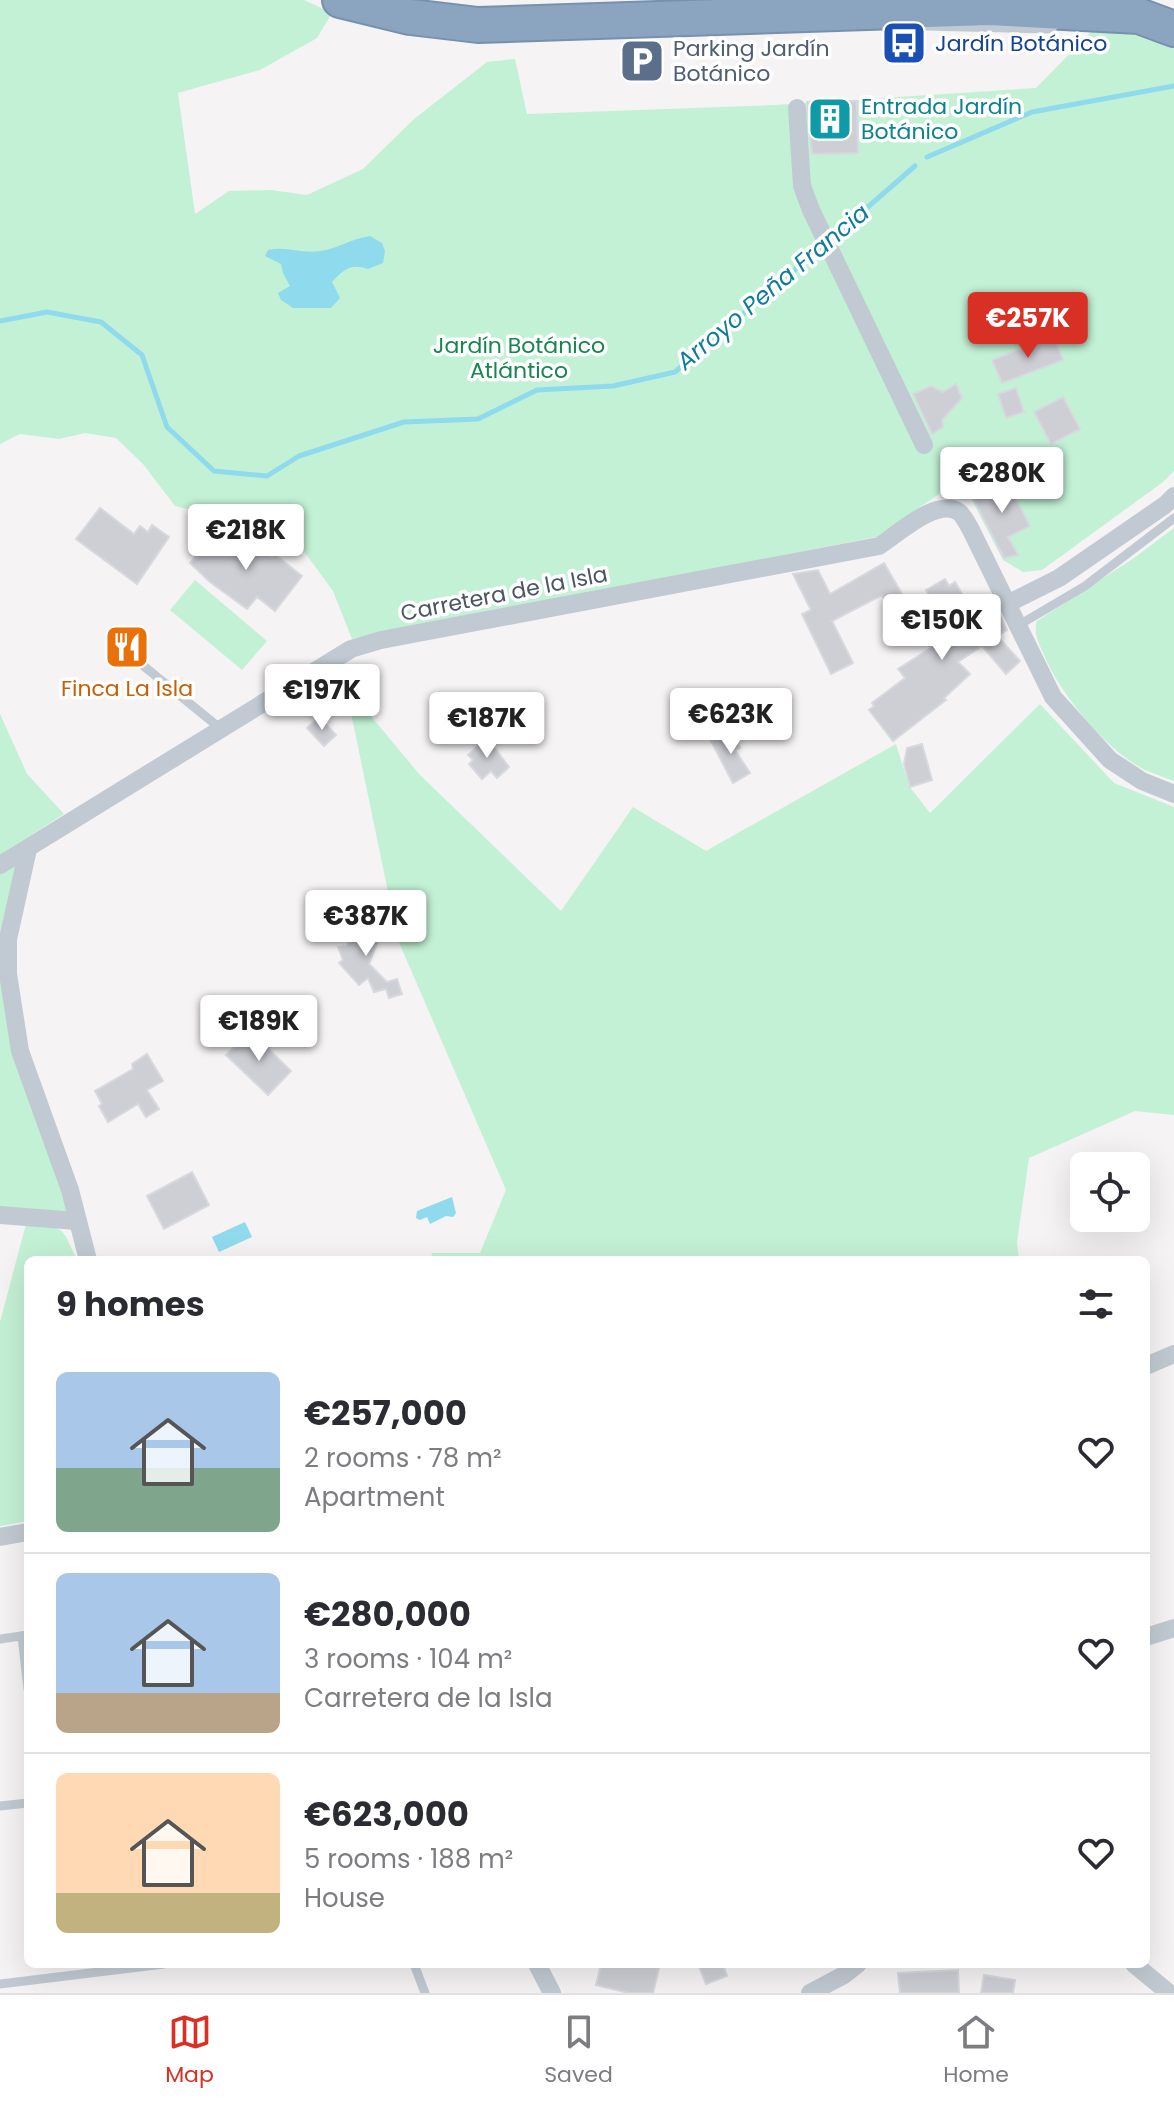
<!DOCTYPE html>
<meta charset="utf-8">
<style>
:root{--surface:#fff;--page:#f2f2f3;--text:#2b2b33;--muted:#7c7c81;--line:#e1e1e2;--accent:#d93025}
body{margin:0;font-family:Poppins,sans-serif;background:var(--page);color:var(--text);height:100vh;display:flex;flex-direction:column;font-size:30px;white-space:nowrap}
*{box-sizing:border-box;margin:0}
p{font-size:26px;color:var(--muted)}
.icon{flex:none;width:44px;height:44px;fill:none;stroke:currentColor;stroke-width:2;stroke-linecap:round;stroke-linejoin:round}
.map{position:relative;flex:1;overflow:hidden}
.sheet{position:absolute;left:24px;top:1256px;width:1126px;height:712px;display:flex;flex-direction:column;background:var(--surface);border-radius:12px;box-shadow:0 8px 32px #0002}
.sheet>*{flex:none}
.buttons{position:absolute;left:1070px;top:1152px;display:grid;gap:16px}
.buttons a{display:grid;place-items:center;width:80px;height:80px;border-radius:12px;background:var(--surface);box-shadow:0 8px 32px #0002;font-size:40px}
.price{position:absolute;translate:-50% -68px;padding:0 18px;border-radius:8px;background:#fff;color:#222;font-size:26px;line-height:52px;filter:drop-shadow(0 2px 4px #0008)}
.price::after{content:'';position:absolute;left:50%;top:48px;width:24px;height:18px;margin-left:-12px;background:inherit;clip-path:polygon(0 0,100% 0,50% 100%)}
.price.current{background:var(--accent);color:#fff}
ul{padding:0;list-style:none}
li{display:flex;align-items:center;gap:24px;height:200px;padding:0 32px}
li+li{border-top:2px solid var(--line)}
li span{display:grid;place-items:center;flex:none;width:224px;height:160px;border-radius:12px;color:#555}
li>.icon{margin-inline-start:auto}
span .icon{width:96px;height:96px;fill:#fffc;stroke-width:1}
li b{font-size:34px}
h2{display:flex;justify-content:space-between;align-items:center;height:96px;padding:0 32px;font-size:34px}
.dock{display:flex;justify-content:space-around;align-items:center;height:112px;border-top:2px solid var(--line);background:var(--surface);font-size:22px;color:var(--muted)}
.dock a{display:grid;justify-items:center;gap:4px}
.dock .current{color:var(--accent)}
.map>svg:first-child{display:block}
.green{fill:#c3f1d5;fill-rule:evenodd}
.water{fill:#90daee}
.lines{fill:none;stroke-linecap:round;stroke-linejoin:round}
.stream{stroke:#90daee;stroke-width:5}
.building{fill:#cdcfd5;stroke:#d7d9de;stroke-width:2}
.highway-casing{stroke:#7690ad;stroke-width:38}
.lane{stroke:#c1cad2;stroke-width:9}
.street{stroke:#c1cad2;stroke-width:18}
.highway{stroke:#8ba5c1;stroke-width:34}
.labels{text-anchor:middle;stroke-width:7;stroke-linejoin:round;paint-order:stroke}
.transit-label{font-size:22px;fill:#164399;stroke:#fff;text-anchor:start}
.service-label{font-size:22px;fill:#4e5e75;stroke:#fff;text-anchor:start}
.culture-label{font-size:22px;fill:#0d838f;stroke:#fff;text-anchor:start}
.park-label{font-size:22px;fill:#17864f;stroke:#fff}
.street-label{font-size:22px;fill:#4a5661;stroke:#fff}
.food-label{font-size:22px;fill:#c56008;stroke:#fff}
.water-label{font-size:24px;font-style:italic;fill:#0c7c9b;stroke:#fff}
</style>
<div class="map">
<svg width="1174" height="1993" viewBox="0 0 1174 1993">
<rect width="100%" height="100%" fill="#f5f3f3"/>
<g class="green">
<path d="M 0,0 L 304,0 L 332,13 L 317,38 L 260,70 L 178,93 L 195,214 L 229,191 L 271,190 L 307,195 L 363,169 L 414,119 L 487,62 L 515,59 L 527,114 L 775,105 L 1036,88 L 1093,30 C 1123,30 1148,29 1174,47 L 1174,471 L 1163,482 L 1042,570 L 1023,572 L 1003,560 L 961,479 L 876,537 L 352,639 L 333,591 L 303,550 L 262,512 L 208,514 L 175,506 L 143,464 L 116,438 L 85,433 L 59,439 L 20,434 L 0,444 ZM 1016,388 L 1024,412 L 1006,418 L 998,395 ZM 1063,397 L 1080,429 L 1051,444 L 1044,407 Z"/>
<path d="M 1174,528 L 1174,781 C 1164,777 1154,774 1145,770 C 1107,751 1060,694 1044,655 C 1039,643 1033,634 1037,621 L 1134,558 Z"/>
<polygon points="195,580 267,641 242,670 170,610"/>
<polygon points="352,677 365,709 420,775 561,911 633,807 706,851 896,744 909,786 930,813 1040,704 1114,783 1174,807 1174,1115 1135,1111 1029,1158 1017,1242 1019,1260 431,1260 432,1253 480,1253 506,1190 398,940 344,679"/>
<polygon points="0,714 27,774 64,814 0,855"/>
<polygon points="28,849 8,974 76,1221 0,1215 0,865"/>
<path d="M 26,1224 C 65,1227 61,1225 77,1260 L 28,1260 L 28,1521 L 0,1526 L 0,1322 Z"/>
</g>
<g class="water">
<path d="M 370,236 L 382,243 L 385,251 L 383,263 L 368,269 C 351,263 343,270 332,282 L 340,298 L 331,308 L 293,308 L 281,300 L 278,293 L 290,286 L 283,273 L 281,264 L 265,256 L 268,250 C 286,246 303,254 320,251 C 337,249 350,239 370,236 Z"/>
<polygon points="452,1197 456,1213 453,1217 446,1216 430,1224 427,1217 420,1220 416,1218 417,1211"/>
<polygon points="245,1222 252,1237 219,1252 212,1237"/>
</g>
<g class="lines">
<g class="stream">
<polyline points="927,157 1032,112 1174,86"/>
<polyline points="831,239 915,166"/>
<polyline points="0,321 47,312 101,322 142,355 167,427 214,471 267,476 299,456 404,422 478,419 537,390 613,386 675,372 824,245"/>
</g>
</g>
<g class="building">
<polygon points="824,101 857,101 858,153 812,154 807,102"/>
<polygon points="1054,336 1063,360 1002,383 992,360"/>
<polygon points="956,384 962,398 942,420 943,427 932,434 913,394 931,386 943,392"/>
<polygon points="1016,388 1024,412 1006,418 998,394"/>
<polygon points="1063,397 1080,429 1051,444 1034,412"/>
<polygon points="1006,479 1030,526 1008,537 1018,555 1004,558 972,496"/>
<polygon points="100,508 134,534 140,526 148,532 152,525 169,537 137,584 76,539"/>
<polygon points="214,535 224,543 227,540 235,548 246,535 272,557 274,554 302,576 275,611 257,597 247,609 210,582 190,563"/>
<polygon points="884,563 902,594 887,603 882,595 832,621 853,663 831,674 802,614 811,610 793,574 818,570 830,594"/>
<polygon points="945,579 949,586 955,582 976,618 995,605 1007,630 997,636 1020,661 1006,674 982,646 958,662 970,674 944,698 946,700 893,741 869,710 874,706 872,703 905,678 898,669 951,635 926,590"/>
<polygon points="319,717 336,735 324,746 307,728"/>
<polygon points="733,731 740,748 735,750 750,773 733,783 711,741"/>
<polygon points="487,738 509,767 497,778 491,771 482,779 469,764 473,760 468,755"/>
<polygon points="922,744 932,780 910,787 904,764 907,748"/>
<polygon points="358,918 383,928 369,964 387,982 397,979 402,994 389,998 386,989 374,992 368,978 359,985 339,963 343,960 338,947 347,946"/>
<polygon points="250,1031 291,1071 268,1095 226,1055"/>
<polygon points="147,1054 163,1081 147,1090 159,1109 146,1117 138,1104 108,1122 99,1106 102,1104 95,1091 133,1069 132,1064"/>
<polygon points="192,1172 209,1205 164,1229 147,1196"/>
<polygon points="601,1964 660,1964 653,1993 629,1993 596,1985"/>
<polygon points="698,1964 723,1964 727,1976 706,1984"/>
<polygon points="958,1970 959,1993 900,1993 898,1973"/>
<polygon points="984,1975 1015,1980 1013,1993 981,1993"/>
</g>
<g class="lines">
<g class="highway-casing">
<polyline id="highway" points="340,0 410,17 478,25 988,8 1139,16 1174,29"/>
</g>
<g class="lane">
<polyline points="925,26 1048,29 1060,22"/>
<polyline points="1019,625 1085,586 1174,518"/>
<polyline points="113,641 221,729"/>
<polyline points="22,1636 28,1689"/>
<polyline points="0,1639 28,1635"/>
<polyline points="0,1806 28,1803"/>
<polyline points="414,1964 425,1993"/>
<polyline points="0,1984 164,1964"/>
</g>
<g class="street">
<polyline points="797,108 802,186 811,210 924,445"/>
<polyline points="1009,603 1059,578 1165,505 1174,496"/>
<polyline points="28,849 8,939 8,974 20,1051 70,1190 88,1260"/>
<path d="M 0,865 L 351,649 L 381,640 L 879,546 C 898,534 937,497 959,512 C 963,515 967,523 970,528 L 1053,697 L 1110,760 L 1142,781 L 1174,794"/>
<polyline points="0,1215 76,1221"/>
<polyline points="1146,1366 1174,1354"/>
<polyline points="0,1537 28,1532"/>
<polyline points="1146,1637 1174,1628"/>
<polyline points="537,1964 552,1993"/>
<polyline points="1134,1964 1169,1993"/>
<polyline points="810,1993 844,1975 858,1964"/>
</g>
<use href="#highway" class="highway"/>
</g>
<defs>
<g id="bus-square" transform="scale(2.3)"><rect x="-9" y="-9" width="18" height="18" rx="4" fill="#1a4fb4" stroke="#fff"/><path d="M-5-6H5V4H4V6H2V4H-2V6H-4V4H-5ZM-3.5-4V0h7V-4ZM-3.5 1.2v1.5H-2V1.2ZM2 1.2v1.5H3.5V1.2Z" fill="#fff"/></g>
<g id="parking-square" transform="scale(2.3)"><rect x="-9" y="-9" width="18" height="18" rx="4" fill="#5c6f8a" stroke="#fff"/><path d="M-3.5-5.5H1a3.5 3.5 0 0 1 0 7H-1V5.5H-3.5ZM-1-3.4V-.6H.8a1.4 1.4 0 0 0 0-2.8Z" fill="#fff"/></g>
<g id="building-square" transform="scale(2.3)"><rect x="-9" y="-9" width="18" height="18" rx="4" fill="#0f9aa8" stroke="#fff"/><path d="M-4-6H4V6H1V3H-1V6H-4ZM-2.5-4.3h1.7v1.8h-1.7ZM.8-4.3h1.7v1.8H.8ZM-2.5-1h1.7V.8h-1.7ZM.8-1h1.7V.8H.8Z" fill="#fff"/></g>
<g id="restaurant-square" transform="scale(2.3)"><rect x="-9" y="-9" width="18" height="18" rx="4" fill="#e8710a" stroke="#fff"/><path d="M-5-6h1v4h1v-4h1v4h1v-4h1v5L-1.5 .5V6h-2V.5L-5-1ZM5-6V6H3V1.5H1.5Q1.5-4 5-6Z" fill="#fff"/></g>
</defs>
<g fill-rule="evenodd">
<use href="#bus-square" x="904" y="43"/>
<use href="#parking-square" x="642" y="61"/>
<use href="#building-square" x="830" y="119"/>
<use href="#restaurant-square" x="127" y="647"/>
</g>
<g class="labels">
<g class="transit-label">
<text x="935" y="51">Jardín Botánico</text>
</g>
<g class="service-label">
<text x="673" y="56">Parking Jardín<tspan x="673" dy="25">Botánico</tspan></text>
</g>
<g class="culture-label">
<text x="861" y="114">Entrada Jardín<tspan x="861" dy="25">Botánico</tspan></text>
</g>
<g class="park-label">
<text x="519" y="353">Jardín Botánico<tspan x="519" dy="25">Atlántico</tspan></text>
</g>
<g class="street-label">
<text transform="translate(504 593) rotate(-11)" y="8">Carretera de la Isla</text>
</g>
<g class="food-label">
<text x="127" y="696">Finca La Isla</text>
</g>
<g class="water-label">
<text transform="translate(773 287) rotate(-40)" y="8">Arroyo Peña Francia</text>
</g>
</g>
</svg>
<div class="buttons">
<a><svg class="icon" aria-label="locate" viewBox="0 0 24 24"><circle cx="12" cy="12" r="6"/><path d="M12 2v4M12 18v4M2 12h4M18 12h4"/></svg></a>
</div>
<b class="price current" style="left:1028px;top:360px">€257K</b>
<b class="price" style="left:1002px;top:515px">€280K</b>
<b class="price" style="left:246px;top:572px">€218K</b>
<b class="price" style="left:942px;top:662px">€150K</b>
<b class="price" style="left:322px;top:732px">€197K</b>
<b class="price" style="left:731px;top:756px">€623K</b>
<b class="price" style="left:487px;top:760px">€187K</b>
<b class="price" style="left:366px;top:958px">€387K</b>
<b class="price" style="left:259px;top:1063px">€189K</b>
<section class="sheet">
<h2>9 homes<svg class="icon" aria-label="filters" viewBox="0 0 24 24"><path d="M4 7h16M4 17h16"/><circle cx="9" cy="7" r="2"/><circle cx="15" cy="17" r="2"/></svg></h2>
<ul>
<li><span style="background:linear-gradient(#a9c7e8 60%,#7fa58c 0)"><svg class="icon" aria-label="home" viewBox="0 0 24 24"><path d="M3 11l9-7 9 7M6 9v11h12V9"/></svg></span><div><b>€257,000</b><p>2 rooms · 78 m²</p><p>Apartment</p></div><svg class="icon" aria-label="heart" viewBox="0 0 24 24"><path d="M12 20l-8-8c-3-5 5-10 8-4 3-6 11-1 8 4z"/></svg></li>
<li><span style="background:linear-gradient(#a9c7e8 75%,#b9a48a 0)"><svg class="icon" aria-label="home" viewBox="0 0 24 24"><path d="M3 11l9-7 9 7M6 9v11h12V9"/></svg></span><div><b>€280,000</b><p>3 rooms · 104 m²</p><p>Carretera de la Isla</p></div><svg class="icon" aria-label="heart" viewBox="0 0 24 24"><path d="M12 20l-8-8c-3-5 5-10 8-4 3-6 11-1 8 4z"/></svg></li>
<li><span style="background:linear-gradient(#ffd9b3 75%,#c2b280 0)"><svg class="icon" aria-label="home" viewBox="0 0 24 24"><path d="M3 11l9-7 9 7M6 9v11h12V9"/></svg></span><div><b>€623,000</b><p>5 rooms · 188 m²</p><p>House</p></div><svg class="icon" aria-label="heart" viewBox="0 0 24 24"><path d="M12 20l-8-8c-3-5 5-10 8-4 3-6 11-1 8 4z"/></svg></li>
</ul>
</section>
</div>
<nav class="dock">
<a class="current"><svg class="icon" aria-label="map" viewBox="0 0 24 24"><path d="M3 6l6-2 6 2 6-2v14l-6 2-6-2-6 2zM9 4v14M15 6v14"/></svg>Map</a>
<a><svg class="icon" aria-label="saved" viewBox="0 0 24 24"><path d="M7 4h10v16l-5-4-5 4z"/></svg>Saved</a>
<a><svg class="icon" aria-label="home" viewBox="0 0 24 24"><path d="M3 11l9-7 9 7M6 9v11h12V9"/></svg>Home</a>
</nav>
